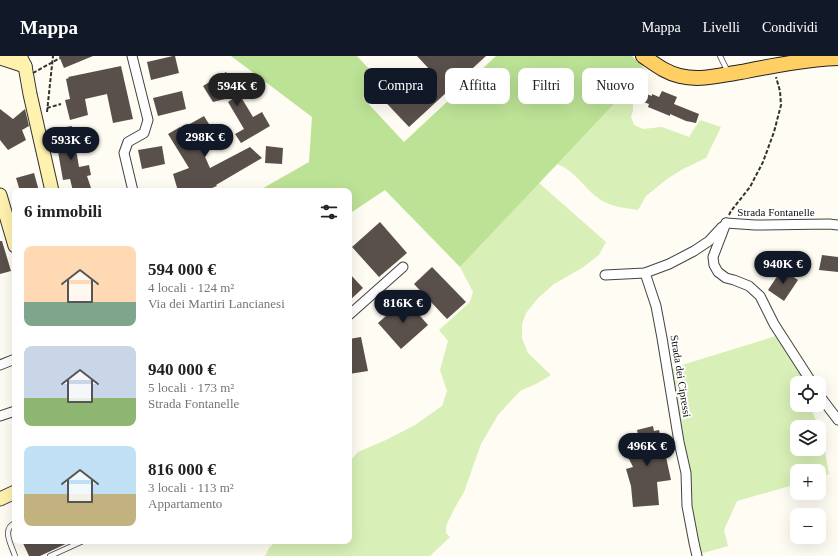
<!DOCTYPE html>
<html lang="it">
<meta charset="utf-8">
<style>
:root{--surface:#fff;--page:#f2f2f2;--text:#222;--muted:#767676;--accent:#111827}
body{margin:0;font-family:Georgia,serif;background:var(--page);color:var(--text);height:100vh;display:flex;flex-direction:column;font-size:15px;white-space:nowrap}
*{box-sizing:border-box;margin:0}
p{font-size:13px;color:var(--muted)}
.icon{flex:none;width:22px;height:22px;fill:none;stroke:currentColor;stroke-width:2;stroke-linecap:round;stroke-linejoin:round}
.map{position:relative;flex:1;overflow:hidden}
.details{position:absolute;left:12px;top:132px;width:340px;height:356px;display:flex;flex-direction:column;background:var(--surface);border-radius:8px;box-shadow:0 4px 16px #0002}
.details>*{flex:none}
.hud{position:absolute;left:364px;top:12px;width:380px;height:36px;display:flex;gap:8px}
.controls{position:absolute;left:790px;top:320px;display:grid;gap:8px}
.controls a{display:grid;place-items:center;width:36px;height:36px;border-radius:8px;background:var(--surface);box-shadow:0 4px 16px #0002;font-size:20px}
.price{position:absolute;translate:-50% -34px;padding:0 9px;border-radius:14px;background:var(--accent);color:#fff;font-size:13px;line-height:26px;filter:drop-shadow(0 1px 2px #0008)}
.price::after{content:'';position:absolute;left:50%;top:24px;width:12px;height:9px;margin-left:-6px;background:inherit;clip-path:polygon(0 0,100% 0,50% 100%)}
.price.current{background:#222;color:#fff}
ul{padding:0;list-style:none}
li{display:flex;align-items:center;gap:12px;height:100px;padding:0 12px}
li span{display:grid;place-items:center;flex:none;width:112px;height:80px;border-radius:8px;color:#555}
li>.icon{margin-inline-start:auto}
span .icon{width:48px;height:48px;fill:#fffc;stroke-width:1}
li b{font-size:17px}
h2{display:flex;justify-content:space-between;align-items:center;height:48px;padding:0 12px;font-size:17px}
.pill{padding:0 14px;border-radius:8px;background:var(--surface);box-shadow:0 4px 16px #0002;font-size:14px;line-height:36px}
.pill.current{background:var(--accent);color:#fff}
header{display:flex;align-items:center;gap:24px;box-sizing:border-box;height:56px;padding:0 20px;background:var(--accent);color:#fff}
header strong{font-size:19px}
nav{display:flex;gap:22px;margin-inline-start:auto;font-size:14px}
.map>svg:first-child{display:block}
.green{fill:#d8efb7}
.forest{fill:#bce295}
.building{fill:#5a504b}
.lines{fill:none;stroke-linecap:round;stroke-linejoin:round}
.lane-casing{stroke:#434343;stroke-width:6}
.street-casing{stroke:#434343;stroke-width:11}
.secondary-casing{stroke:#323232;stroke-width:15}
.primary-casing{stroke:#212121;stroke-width:16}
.path{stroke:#323232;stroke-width:2;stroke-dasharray:4 2;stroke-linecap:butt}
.lane{stroke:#fff;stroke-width:4.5}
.street{stroke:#fff;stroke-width:9}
.secondary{stroke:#fff1ae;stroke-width:13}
.primary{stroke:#ffcf63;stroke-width:14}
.path-bridge{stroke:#323232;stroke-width:2;stroke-dasharray:4 2;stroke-linecap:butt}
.labels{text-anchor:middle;stroke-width:4;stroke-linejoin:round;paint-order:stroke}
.street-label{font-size:11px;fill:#101010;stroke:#fff}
</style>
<header>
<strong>Mappa</strong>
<nav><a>Mappa</a><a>Livelli</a><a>Condividi</a></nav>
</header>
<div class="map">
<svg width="838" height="500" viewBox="0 0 838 500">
<rect width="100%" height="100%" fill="#fffcf3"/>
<g class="green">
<path d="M 630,31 L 633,36 L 633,55 L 631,61 L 634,69 L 643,73 L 662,71 L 689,81 L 700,64 L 721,71 L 706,102 L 683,113 L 667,123 L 646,140 L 638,154 C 625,152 612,151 601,144 C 584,133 576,115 557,108 Z"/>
<polygon points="539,127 606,186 599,199 582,212 554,228 538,242 526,257 522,268 522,282 528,297 551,319 536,328 520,335 498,359 481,388 464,436 453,455 446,470 446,477 450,481 430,500 265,500 269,492 276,485 349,485 349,406 358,396 386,384 415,369 442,350 447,335 440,314 448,285 439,274 470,246 473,236 460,211"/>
<polygon points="779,279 809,327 797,327 797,349 814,349 811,353 819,371 797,371 797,393 819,393 819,372 822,379 829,418 819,422 819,415 797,415 797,428 737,445 724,474 728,490 700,498 697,487 669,313"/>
</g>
<polygon class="forest" points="231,0 357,0 381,26 363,42 404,86 496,0 632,0 646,14 460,211 385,134 349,158 349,135 258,135 309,106 312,61"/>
<g class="building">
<polygon points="59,0 93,0 64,12"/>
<polygon points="173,0 175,0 179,17 151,24 147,6"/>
<polygon points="417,0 486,0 409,71 375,35 395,16 411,33 431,15"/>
<polygon points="121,10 133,63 113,67 107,38 85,43 88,59 70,64 65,44 70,43 66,23 69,22 68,21"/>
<polygon points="226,16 253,61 262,56 270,70 241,87 235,78 244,73 228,46 237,40 213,46 203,30"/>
<polygon points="182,35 186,53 158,60 153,42"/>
<polygon points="662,35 677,41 674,48 699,58 696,67 686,65 670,58 670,60 648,51 649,48 638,44 640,36 652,40 652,38 659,41"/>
<polygon points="0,53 13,63 25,53 29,70 22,74 26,84 8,94 0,84"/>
<polygon points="204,60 219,84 202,94 210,112 250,91 262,102 216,129 217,130 204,135 178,135 173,118 189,112 168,78 180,71 181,73"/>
<polygon points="72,70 79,111 89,109 91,119 87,120 92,135 73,135 70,123 63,124 54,73"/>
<polygon points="162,90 165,108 142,113 138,94"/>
<polygon points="266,90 283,92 282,108 265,107"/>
<polygon points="34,117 39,135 20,135 16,122"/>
<polygon points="380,166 407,197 379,221 352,191"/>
<polygon points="0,185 2,185 11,215 0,218"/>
<polygon points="822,199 838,201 838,216 819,214"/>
<polygon points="432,211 466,246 447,263 414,228"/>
<polygon points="782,213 798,224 784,245 768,234"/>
<polygon points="349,217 363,232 349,245"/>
<polygon points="405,243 428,269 401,293 378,267"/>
<polygon points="361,281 368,315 349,318 349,283"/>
<polygon points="653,370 654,375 659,374 666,401 671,424 657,426 659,449 633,451 631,430 626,413 633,411 623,391 639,383 637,374"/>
<polygon points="22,485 72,485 40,500 29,500"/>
</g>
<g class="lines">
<g class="lane-casing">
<g id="lane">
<polyline points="720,0 728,16"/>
<path d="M 15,467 C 1,473 12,490 15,500"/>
<polyline points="50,500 83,485"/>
</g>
</g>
<g class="street-casing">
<g id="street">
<polyline points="132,0 148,64 144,77 128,86 124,97 133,135"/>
<polyline points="726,167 713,201 714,209 718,216 726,222 734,224 749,230 760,240 774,268 812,327"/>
<polyline points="726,167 755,169 829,168 838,169"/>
<polyline points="645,217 656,250 662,282 679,386 686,417 687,450 694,487 697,500"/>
<polyline points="605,219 645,217 669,208 694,195 709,185 722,171"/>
<polyline points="349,259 403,211"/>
<polyline points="0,309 15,303"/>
<polyline points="819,339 838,364"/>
<polyline points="0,360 15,355"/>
</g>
</g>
<g class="secondary-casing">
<g id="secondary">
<polyline points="20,0 25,10 30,38 52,135"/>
<polyline points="0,2 25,10"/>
<polyline points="0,139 15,190"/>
<polyline points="0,443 15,436"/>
</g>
</g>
<g class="primary-casing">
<path id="primary" d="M 643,0 C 655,8 666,17 680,20 C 701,25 721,19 741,16 C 772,10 807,3 838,2"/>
</g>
<g class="path">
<polyline points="47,52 61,48"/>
<polyline points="47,56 53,0"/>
<polyline points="729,159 731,155 750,131 763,106 774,76 781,49 780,35 776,21"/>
</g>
<use href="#lane" class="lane"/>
<use href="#street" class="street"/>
<use href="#secondary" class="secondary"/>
<use href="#primary" class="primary"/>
<polyline class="path-bridge" points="33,17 60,2"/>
</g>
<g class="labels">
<g class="street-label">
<text x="776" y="160">Strada Fontanelle</text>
<text transform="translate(681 320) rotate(81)" y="4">Strada dei Cipressi</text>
</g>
</g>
</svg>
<div class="controls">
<a><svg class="icon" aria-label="locate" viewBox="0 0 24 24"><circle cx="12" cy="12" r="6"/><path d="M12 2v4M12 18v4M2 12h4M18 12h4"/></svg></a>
<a><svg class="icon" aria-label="layers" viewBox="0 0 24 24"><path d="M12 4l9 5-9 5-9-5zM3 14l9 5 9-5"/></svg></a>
<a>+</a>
<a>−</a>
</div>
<b class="price current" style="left:237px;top:51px">594K €</b>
<b class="price" style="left:205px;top:102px">298K €</b>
<b class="price" style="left:71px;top:105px">593K €</b>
<b class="price" style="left:783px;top:229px">940K €</b>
<b class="price" style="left:403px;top:268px">816K €</b>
<b class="price" style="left:647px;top:411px">496K €</b>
<div class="hud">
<a class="pill current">Compra</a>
<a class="pill">Affitta</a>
<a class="pill">Filtri</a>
<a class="pill">Nuovo</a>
</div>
<section class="details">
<h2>6 immobili<svg class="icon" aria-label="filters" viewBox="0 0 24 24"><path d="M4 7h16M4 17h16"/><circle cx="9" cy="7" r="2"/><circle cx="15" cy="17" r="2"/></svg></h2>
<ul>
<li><span style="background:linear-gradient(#ffd9b3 70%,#7fa58c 0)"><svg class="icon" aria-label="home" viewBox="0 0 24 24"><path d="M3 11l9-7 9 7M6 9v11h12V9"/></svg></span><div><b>594 000 €</b><p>4 locali · 124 m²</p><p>Via dei Martiri Lancianesi</p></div></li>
<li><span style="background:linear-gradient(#c9d6e8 65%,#8fb573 0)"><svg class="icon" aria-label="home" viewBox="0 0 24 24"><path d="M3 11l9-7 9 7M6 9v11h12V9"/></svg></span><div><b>940 000 €</b><p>5 locali · 173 m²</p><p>Strada Fontanelle</p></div></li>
<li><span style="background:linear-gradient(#bfe0f5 60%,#c2b280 0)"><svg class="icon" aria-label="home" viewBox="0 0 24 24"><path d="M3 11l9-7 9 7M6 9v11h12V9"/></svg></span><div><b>816 000 €</b><p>3 locali · 113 m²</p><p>Appartamento</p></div></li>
</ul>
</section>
</div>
